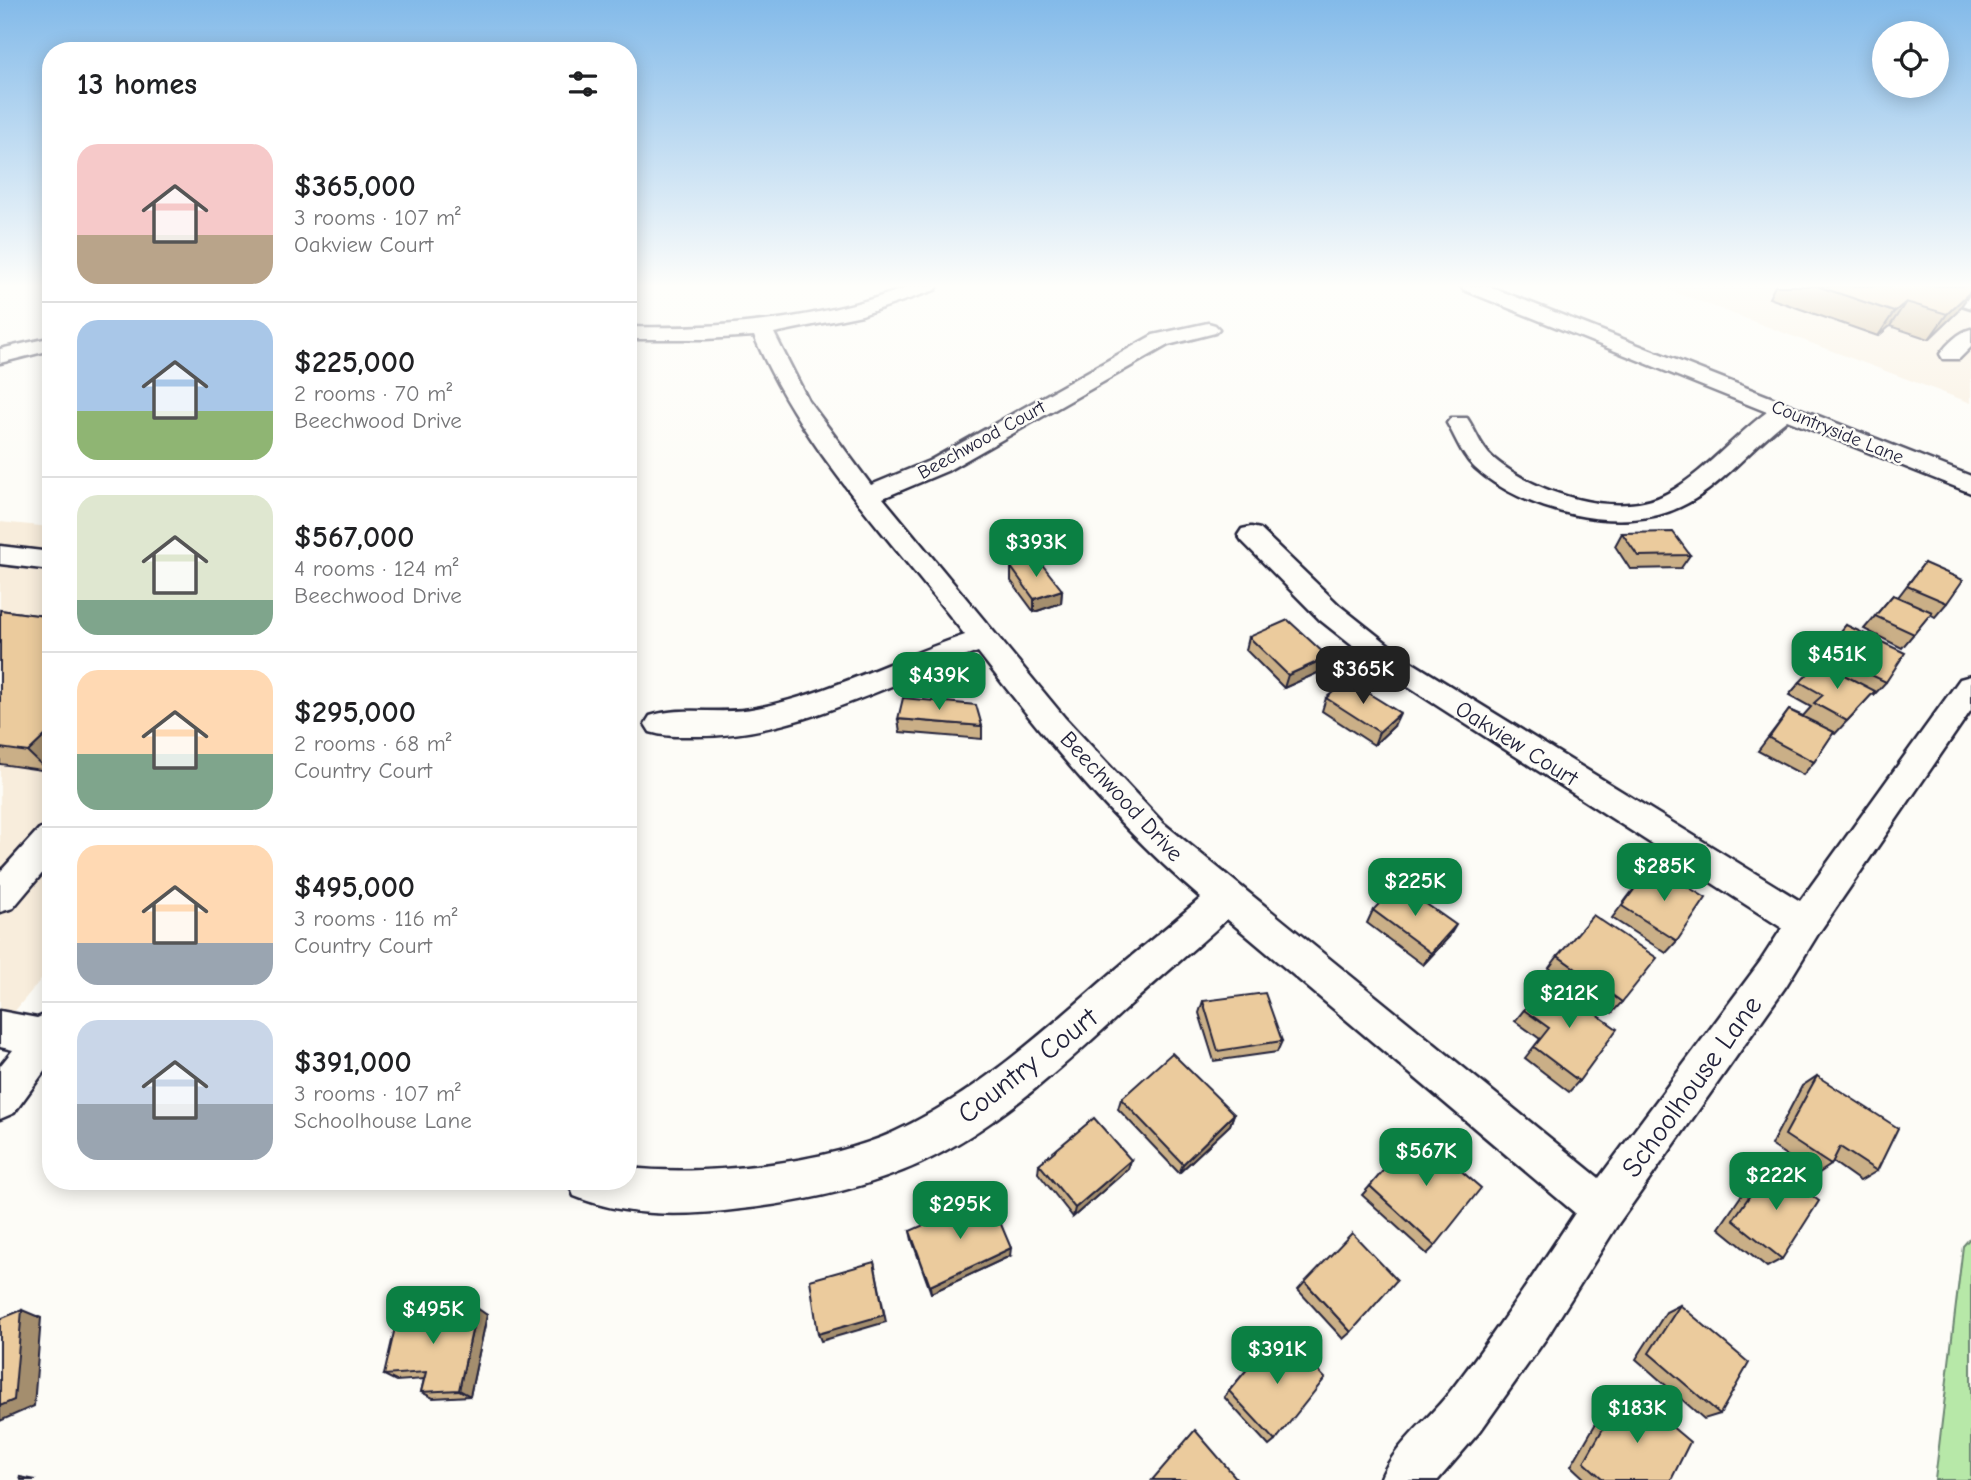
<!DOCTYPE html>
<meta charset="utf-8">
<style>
:root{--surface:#fff;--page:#f2f2f2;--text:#202124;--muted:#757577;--line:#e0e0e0;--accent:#0b8043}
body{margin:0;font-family:"Comic Neue",sans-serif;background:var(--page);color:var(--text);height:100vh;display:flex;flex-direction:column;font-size:26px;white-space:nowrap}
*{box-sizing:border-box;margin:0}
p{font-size:23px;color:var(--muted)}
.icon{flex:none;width:38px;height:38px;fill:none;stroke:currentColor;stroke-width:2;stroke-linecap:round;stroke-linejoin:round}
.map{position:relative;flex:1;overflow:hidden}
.panel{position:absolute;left:42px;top:42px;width:595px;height:1148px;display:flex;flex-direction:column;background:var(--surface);border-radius:28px;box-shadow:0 4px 18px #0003}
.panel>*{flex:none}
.fabs{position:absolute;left:1872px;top:21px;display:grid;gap:14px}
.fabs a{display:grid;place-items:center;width:77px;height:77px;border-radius:50%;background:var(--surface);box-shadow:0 4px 18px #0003;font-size:35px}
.price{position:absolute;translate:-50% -60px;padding:0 16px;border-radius:14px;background:var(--accent);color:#fff;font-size:23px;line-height:46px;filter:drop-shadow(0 2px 4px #0008)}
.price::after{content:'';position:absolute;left:50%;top:42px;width:21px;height:16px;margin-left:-10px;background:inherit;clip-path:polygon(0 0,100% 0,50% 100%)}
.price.active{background:#222;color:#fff}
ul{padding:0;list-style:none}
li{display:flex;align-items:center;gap:21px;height:175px;padding:0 35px}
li+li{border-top:2px solid var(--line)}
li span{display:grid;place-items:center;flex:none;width:196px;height:140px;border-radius:21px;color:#555}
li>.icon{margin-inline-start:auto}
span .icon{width:84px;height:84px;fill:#fffc;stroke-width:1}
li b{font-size:30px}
h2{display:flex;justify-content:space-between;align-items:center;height:84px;padding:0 35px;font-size:30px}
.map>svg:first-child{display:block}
.built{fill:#f8eddc}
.green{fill:#b7e8a8;stroke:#6c8572;stroke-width:2}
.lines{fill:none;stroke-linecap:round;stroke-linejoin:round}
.minor-casing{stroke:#22223b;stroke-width:5}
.minor{fill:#fdfcf7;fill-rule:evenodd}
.wall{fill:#caaf87;stroke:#22223b;stroke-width:2}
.shaded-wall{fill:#a48e6e;stroke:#22223b;stroke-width:2}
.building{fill:#ebcb9d;stroke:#22223b;stroke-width:2}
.labels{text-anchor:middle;stroke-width:5;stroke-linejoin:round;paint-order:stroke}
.far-street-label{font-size:19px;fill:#22223b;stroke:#fdfcf7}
.street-label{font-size:23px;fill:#22223b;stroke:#fdfcf7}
.near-street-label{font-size:28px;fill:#22223b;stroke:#fdfcf7}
</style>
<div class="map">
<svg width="1971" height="1480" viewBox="0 0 1971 1480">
<rect width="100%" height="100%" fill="#fdfcf7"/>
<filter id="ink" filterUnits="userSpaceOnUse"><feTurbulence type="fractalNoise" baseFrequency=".0143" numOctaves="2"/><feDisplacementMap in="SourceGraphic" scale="14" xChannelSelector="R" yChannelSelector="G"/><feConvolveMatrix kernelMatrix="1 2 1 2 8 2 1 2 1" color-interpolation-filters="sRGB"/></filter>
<g filter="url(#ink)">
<g class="built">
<polygon points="1658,286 1971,286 1971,403 1747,319"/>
<polygon points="0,522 51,527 51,967 0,1029"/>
</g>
<polygon class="green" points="1971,1237 1971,1480 1935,1480 1963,1246"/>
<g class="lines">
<g class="minor-casing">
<g id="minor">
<path d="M 911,286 L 938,286 L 935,290 L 862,315 L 774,333 L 808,400 L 871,485 L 929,461 L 1153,335 L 1208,323 L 1215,325 L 1219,329 L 1215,333 L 1168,345 L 947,471 L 883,498 L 1065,718 L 1163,823 L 1599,1178 L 1760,962 L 1782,928 L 1388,674 L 1320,620 L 1242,541 L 1238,535 L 1242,529 L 1251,527 L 1260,529 L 1340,606 L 1408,660 L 1800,901 L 1960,679 L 1971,676 L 1971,710 L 1818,934 L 1786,986 L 1618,1224 L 1547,1337 L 1481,1430 L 1438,1480 L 1380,1480 C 1394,1445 1426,1422 1449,1393 C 1494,1335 1534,1275 1575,1213 L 1227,919 C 1195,949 1160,977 1128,1007 C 1064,1065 1000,1126 921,1163 C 864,1189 803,1202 741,1209 C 686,1216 627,1218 574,1196 L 568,1181 L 628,1181 L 628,1168 C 705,1176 824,1164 894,1132 C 972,1096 1036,1039 1100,983 C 1133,954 1168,927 1201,898 C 1116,826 1046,740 978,652 C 886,684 798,736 698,736 C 682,736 666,737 650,732 L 645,724 L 650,716 C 684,705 722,716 757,708 C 829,694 896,658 965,635 C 890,538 803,450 754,336 L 706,339 L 628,339 L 628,327 C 726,329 819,320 911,286 Z"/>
<path d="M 1461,286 L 1488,286 L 1971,476 L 1971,493 L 1787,420 C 1751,447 1721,488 1680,507 C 1621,536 1522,511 1475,468 C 1462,456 1456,438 1447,423 L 1451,418 L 1467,418 C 1476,431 1481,448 1493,458 C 1534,493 1619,521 1668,493 C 1705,472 1733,437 1767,412 L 1464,290 Z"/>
<polygon points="1912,286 1941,286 1971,295 1971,308 1915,290"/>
<path d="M 1971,329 L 1971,347 L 1959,359 L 1943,359 L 1940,354 C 1947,344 1959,332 1971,329 Z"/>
<polygon points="44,339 51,340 51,350 0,363 0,349"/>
<polygon points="0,546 51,552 51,570 0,564"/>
<polygon points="51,825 51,863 13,908 0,912 0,872 39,829"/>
<polygon points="0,1011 37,1018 51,1012 51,1062 14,1113 0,1119 0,1066 13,1050 0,1047"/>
</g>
</g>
<use href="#minor" class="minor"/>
</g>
<g class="wall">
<polygon points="1775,286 1971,286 1971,292 1957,312 1929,339 1890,326 1878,336 1769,298"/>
<polygon points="1622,533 1690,555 1681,568 1630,569 1615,546"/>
<polygon points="1924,563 1947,603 1935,617 1930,614 1902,648 1864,629 1893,595 1898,597"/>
<polygon points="1011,567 1062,590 1061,603 1034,612 1011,581"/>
<polygon points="0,610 44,616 51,610 51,769 48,771 0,764"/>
<polygon points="1846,625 1886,682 1874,695 1872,694 1835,734 1833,733 1814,762 1803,775 1758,751 1789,710 1803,716 1811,707 1789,695 1800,682 1840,673 1846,664 1823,654"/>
<polygon points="1249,637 1324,670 1284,688 1246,650"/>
<polygon points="1326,698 1394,726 1374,745 1322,711"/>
<polygon points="898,719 982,726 982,739 900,732"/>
<polygon points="1652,865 1677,941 1666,953 1612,918"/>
<polygon points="1373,910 1449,937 1423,965 1367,923"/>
<polygon points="1558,956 1622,1002 1612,1013 1549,968"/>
<polygon points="1548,980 1579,1081 1569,1092 1525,1058 1540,1039 1515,1021"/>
<polygon points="1203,1001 1282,1041 1277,1052 1214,1061 1199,1013"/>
<polygon points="1817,1076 1877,1171 1860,1181 1833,1162 1831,1165 1816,1175 1771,1145 1802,1086"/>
<polygon points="1121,1099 1234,1114 1230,1125 1179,1173 1118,1109"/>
<polygon points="1131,1160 1128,1169 1073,1217 1038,1173 1039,1164"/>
<polygon points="1771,1165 1782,1259 1767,1267 1719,1228 1756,1174"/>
<polygon points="1370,1186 1435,1246 1427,1254 1362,1195"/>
<polygon points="910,1231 1010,1256 931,1293 912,1240"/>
<polygon points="1305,1282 1351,1332 1343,1339 1298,1290"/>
<polygon points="1680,1305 1720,1414 1704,1419 1636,1359 1666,1312"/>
<polygon points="462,1309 487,1315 470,1396 433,1398 421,1392 424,1379 396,1381 384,1375"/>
<polygon points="1279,1331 1275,1441 1269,1446 1224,1397"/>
<polygon points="1626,1388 1671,1480 1586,1480 1571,1466 1613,1394"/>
</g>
<g class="shaded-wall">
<polygon points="1971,291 1957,312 1929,339 1947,314"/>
<polygon points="1906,302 1890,326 1878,336 1894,312"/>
<polygon points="1062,590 1061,603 1034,612 1034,599"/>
<polygon points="1328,657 1324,670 1284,688 1288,675"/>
<polygon points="1400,713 1394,726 1374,745 1379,732"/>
<polygon points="51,730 51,769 48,771 28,752"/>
<polygon points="1456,925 1449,937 1423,965 1431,953"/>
<polygon points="1234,1114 1230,1125 1179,1173 1183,1164"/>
<polygon points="1131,1160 1128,1169 1073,1217 1075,1208"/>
<polygon points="1011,1248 1010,1256 931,1293 930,1286"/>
<polygon points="874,1262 886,1322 821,1341 818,1334"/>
<polygon points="454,1303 465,1311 453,1309"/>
<polygon points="477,1308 487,1315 470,1396 459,1390"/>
<polygon points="22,1310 41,1318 34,1406 0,1421 0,1406"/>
<polygon points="20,1477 36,1480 21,1480"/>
</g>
<g class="building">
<polygon points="1817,286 1971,286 1971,291 1947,314 1906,302 1894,312"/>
<polygon points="1673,532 1690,555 1638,556 1622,533"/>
<polygon points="1037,558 1062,590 1034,599 1011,567"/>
<polygon points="1924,563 1963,580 1947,603 1907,586"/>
<polygon points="1893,595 1932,612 1914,634 1875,616"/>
<polygon points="0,610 44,616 51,610 51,730 28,752 0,748"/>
<polygon points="1288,620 1328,657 1288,675 1249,637"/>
<polygon points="1846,625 1905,653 1886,682 1848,664 1857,651 1834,640"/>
<polygon points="1819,662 1875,691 1847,721 1814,703 1823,695 1800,682"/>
<polygon points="1347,680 1400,713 1379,732 1326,698"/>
<polygon points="903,698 976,705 982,726 898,719"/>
<polygon points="1789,710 1834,732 1814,762 1769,738"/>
<polygon points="1652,865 1706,898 1677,941 1622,906"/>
<polygon points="1398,884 1456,925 1431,953 1373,910"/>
<polygon points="1593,915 1657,958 1622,1002 1558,956"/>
<polygon points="1548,980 1617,1029 1579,1081 1534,1047 1549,1028 1524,1010"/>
<polygon points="1265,993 1282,1041 1218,1051 1203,1001"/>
<polygon points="1172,1053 1234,1114 1183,1164 1121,1099"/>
<polygon points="1817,1076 1898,1128 1877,1171 1840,1147 1831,1165 1785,1135"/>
<polygon points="1094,1118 1131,1160 1075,1208 1039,1164"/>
<polygon points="1416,1132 1481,1188 1435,1246 1370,1186"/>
<polygon points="1771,1165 1819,1201 1782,1259 1733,1220"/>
<polygon points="989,1196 1011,1248 930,1286 910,1231"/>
<polygon points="1352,1233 1397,1280 1351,1332 1305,1282"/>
<polygon points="874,1262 884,1315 818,1334 810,1280"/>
<polygon points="454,1303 453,1309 477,1308 459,1390 421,1392 426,1372 384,1375 398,1315 433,1311 434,1305"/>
<polygon points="1680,1305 1749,1363 1720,1414 1649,1353"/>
<polygon points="22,1310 14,1400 0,1406 0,1319"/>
<polygon points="1279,1331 1325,1378 1275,1441 1229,1391"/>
<polygon points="1626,1388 1690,1442 1671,1480 1604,1480 1584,1462"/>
<polygon points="1195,1430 1238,1480 1152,1480"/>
</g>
</g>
<linearGradient id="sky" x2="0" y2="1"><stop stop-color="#83bae9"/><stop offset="0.58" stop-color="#fefefb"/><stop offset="1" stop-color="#fefefb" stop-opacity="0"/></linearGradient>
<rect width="1971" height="493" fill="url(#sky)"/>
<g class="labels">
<g class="far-street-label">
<text transform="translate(1838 431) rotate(22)" y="7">Countryside Lane</text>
<text transform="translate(981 439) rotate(-29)" y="7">Beechwood Court</text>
</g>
<g class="street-label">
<text transform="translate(1517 743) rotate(32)" y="8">Oakview Court</text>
<text transform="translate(1122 796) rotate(47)" y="8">Beechwood Drive</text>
</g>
<g class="near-street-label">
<text transform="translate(1027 1065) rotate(-38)" y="10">Country Court</text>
<text transform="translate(1691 1086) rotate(-54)" y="10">Schoolhouse Lane</text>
</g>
</g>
</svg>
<div class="fabs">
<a><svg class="icon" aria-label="locate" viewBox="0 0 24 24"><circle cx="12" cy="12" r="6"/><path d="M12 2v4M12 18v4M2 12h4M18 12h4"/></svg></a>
</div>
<b class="price" style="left:1036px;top:579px">$393K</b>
<b class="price" style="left:1837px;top:691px">$451K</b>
<b class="price active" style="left:1363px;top:706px">$365K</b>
<b class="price" style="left:939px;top:712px">$439K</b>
<b class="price" style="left:1664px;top:903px">$285K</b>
<b class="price" style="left:1415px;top:918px">$225K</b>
<b class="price" style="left:1569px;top:1030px">$212K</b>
<b class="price" style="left:1426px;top:1188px">$567K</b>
<b class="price" style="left:1776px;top:1212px">$222K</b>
<b class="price" style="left:960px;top:1241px">$295K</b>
<b class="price" style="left:433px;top:1346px">$495K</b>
<b class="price" style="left:1277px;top:1386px">$391K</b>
<b class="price" style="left:1637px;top:1445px">$183K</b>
<section class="panel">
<h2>13 homes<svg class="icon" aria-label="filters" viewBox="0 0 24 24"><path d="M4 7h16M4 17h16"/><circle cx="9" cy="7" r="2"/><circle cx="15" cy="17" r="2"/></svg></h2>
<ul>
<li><span style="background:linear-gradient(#f6c9c9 65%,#b9a48a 0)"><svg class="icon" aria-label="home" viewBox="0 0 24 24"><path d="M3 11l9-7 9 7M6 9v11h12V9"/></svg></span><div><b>$365,000</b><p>3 rooms · 107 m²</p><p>Oakview Court</p></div></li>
<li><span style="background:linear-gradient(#a9c7e8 65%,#8fb573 0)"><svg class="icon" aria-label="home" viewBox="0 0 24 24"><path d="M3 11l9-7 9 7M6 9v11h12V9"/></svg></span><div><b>$225,000</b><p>2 rooms · 70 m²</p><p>Beechwood Drive</p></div></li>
<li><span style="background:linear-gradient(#dfe7d0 75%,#7fa58c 0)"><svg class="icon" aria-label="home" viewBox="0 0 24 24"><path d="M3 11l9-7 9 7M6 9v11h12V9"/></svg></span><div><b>$567,000</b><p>4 rooms · 124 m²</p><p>Beechwood Drive</p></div></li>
<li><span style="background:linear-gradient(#ffd9b3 60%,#7fa58c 0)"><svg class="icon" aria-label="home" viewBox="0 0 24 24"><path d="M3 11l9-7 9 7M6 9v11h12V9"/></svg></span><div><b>$295,000</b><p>2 rooms · 68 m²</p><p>Country Court</p></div></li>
<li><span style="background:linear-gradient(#ffd9b3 70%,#9aa5b1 0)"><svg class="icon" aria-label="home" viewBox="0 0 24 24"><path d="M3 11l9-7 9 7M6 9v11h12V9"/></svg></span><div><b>$495,000</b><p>3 rooms · 116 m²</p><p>Country Court</p></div></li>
<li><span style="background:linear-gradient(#c9d6e8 60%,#9aa5b1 0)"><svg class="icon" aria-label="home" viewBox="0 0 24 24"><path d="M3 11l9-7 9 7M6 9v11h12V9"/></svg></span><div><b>$391,000</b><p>3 rooms · 107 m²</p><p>Schoolhouse Lane</p></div></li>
</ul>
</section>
</div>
